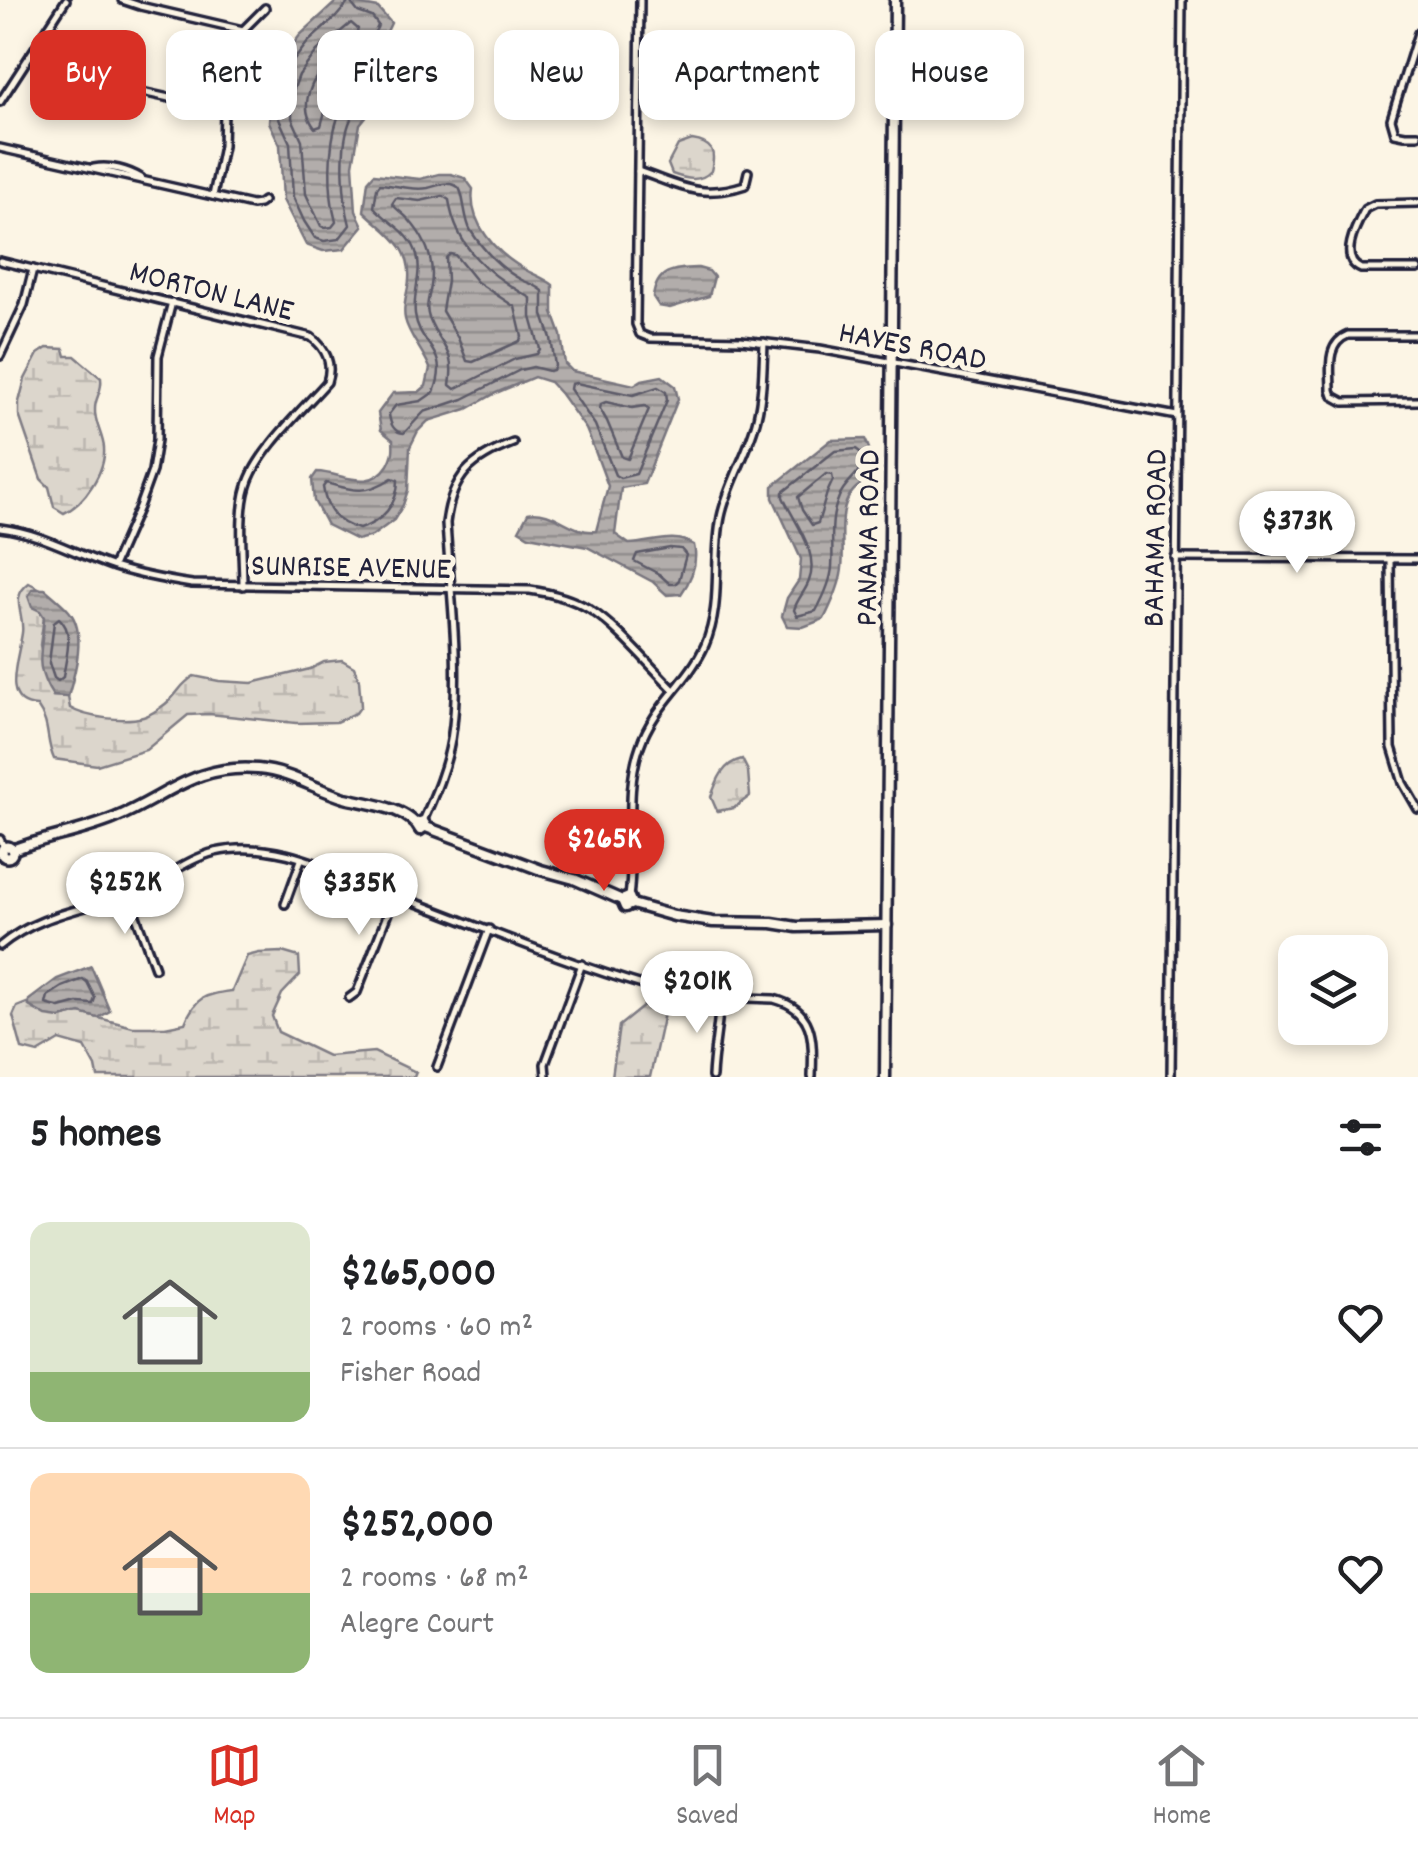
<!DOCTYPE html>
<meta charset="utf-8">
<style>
:root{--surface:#fff;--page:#f2f2f2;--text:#202124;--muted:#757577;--line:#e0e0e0;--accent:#d93025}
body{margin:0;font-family:Dekko,sans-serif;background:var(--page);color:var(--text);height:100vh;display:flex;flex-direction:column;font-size:38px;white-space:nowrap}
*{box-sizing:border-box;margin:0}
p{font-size:32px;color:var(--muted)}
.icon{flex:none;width:55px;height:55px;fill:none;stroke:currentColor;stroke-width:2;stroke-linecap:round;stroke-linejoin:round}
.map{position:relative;height:1077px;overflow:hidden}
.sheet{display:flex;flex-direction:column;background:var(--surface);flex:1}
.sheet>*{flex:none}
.top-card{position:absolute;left:30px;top:30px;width:1360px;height:90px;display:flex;gap:20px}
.controls{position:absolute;left:1278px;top:935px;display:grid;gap:20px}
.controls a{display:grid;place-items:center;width:110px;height:110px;border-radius:20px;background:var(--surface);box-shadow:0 5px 15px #0003;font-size:50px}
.price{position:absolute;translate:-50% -85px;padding:0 22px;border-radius:35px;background:#fff;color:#222;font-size:32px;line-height:65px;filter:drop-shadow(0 2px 5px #0008)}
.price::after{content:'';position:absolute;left:50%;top:60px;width:30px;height:22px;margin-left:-15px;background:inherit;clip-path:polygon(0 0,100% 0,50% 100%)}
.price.current{background:var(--accent);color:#fff}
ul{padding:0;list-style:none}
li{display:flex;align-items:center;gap:30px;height:250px;padding:0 30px}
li+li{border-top:2px solid var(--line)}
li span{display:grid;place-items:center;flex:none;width:280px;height:200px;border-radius:20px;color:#555}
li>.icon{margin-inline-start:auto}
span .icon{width:120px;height:120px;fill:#fffc;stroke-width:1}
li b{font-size:42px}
h2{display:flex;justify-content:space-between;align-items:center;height:120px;padding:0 30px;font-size:42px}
.pill{padding:0 35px;border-radius:20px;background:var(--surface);box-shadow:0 5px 15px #0003;font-size:35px;line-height:90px}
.pill.current{background:var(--accent);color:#fff}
.dock{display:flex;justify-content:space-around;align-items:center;height:140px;border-top:2px solid var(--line);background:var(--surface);font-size:28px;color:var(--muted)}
.dock a{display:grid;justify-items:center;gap:5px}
.dock .current{color:var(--accent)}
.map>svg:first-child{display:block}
.wetland{fill:url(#wetland-marsh);stroke:#7f7c84;stroke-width:2.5}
.water{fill:url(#water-rules);stroke:#78757e;stroke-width:2.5}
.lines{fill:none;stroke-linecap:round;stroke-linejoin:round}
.shore{stroke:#5c5a68;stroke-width:2.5}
.street-casing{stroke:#22223b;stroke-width:12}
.secondary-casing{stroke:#22223b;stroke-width:15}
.street{stroke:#fcf5e5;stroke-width:5}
.secondary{stroke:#fcf5e5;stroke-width:8}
.labels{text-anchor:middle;stroke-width:10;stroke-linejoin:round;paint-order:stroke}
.street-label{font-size:32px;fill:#22223b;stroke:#fcf5e5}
</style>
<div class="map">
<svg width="1418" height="1077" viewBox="0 0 1418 1077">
<defs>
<pattern id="wetland-marsh" width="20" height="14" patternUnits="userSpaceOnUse" patternTransform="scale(2.5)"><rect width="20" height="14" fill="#dcd6cc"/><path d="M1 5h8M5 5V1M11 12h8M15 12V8" fill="none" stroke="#bcb7b0"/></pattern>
<pattern id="water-rules" width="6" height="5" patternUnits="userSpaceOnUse" patternTransform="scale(2.5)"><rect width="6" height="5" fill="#b2adab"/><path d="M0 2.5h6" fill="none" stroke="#908c8c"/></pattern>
</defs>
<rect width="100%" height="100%" fill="#fcf5e5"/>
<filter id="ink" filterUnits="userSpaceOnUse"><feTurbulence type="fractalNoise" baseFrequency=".01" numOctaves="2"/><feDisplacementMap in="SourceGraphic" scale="20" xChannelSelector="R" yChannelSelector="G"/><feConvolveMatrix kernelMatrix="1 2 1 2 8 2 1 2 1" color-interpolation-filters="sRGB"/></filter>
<g filter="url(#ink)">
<g class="wetland">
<path d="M 692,140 C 713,143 716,152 711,171 C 700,183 686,179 672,174 L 668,164 L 678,145 Z"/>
<path d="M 47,348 L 64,349 L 66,356 L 75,356 L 101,378 C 103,391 95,397 95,409 C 94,422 103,435 104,448 C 106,471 84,504 64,513 L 54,507 L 49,487 L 41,479 L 19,415 L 19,402 L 25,379 L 38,354 Z"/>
<path d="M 29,583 L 41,589 L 33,589 L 40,611 L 44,617 L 40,645 L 53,696 L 68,697 L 70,708 C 86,718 125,722 143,717 C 151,715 165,705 171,699 C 181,689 180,685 194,676 L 219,681 L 252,683 L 310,669 L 324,662 L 342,660 L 354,667 L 359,680 L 361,706 L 356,713 L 336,722 L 296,723 L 209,714 L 188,715 L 146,750 L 97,765 L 54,759 C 45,739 51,725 37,706 C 0,704 18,661 22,633 C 25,613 9,598 29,583 Z"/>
<path d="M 742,759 L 748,771 L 750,796 L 734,808 L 717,811 L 711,797 C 717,780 723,763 742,759 Z"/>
<path d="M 282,952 L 299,957 L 300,975 L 282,994 L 272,1016 L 278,1032 L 328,1056 L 374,1052 L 416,1072 L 414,1077 L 98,1077 L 96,1067 L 85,1047 L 60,1040 L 38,1053 L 22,1049 L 13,1016 L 17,1007 L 29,1002 L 29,1006 L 60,1018 L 80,1013 L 133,1027 L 165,1027 L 185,1023 C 196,996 204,995 232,991 L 247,956 L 259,953 Z"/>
<polygon points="657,1003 665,1009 650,1077 612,1077 619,1026 645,1005"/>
</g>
<g class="water">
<polygon points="338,0 378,8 391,23 384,38 371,50 383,96 360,124 353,165 356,211 363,226 344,249 323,251 306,245 283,200 280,145 269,122 271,87 278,65 300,35"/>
<path d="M 374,174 L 420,179 L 439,174 L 451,174 L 465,178 L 473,189 C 468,223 496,253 524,269 C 534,275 544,278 553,285 L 553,313 L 561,335 L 565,364 L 572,371 L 634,385 L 642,380 L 662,376 L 675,386 L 678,399 L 644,484 L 621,488 L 615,534 L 629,544 C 653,543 673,532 694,545 C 698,562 691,580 681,594 L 667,595 L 653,582 L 587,547 L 529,536 L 519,530 L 528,513 C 554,508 571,534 596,531 L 608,486 L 595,451 L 586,429 L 561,394 L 550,382 L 534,377 L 496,393 L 467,409 L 428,421 L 418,431 L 410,447 L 408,490 L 403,505 L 394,520 L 372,536 L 357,540 L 327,525 L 314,501 L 312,479 L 317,472 C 342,473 370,493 388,465 C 393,456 394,451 393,440 L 381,430 L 378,413 L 393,393 L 419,392 L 426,386 L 430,368 C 423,351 409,336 405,319 C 402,305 408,293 409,280 C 412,245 385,232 364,211 L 368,181 Z"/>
<path d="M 698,268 L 709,271 L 714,277 L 709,296 L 670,308 L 659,306 L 653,297 C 657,269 673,269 698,268 Z"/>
<path d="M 865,439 C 873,455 873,464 867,481 C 829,498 848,544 841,575 C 838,590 831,605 824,619 L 803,627 L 787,626 L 782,616 L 787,598 L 799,580 L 801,559 L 773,498 L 773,486 L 831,440 Z"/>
<path d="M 33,589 L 45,589 C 53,596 62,603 69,611 C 87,632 75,673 68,697 L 53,696 C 32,664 43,651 44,617 L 40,611 L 32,607 L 28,596 Z"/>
<polygon points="91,966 110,1011 98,1018 80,1013 60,1018 46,1016 29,1006 29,1000 57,979"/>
</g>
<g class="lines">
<g class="shore">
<path d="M 345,0 L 348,3 L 336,17 L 308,42 L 287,69 L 281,89 L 279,119 L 290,143 L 293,197 L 304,221 L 315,238 L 324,241 L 339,239 L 350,225 C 343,200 339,144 351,119 C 355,110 366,102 372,93 L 362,49 C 365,39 376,35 378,25 L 372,17 L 358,12 L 351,3 L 354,0"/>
<path d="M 351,23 L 358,29 L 349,50 L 358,90 C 352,99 342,107 338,117 C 328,146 328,193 336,222 L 332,227 L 325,228 L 321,226 L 306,194 L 302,140 L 292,118 L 293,91 L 299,75 L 317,51 Z"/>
<path d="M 330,60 L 336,63 L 341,87 L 326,108 L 321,126 L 315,128 C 297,106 312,78 330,60 Z"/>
<path d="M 380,184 C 396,185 412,191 428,188 C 437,186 449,180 458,187 C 464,191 464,220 471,231 C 483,250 502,270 522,280 C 530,284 536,285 543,291 L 543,315 L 551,338 L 555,366 L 553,370 L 549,371 L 533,367 L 520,370 L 463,399 L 424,412 L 404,433 C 394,433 390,423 389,414 L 396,405 L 421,401 L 434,392 C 451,350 419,347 415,314 C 412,290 426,269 413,245 C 403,228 387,221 374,207 L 377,188 Z"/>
<path d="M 443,196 L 449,200 C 456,249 489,275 531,298 L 531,317 L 540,349 L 537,354 L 515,359 L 455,389 L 450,385 C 456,349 440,347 429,318 C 425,307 429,297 431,286 C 435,261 426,239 409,220 C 404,214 397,210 392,204 L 396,198 L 420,201 Z"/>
<polygon points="450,254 455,255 477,282 515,307 522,337 520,341 473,362 467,361 458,338 442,311 447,281 446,258"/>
<polygon points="576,383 633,395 658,387 666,392 667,400 636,474 620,478 615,475 595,425 570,389 571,384"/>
<polygon points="606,402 632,408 645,406 649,409 628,459 622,457 607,421 600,409 601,404"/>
<path d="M 856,449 L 860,452 C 867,474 846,478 839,497 C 828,523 834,541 832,567 C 831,582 823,598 816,611 L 797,616 L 794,610 C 797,599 805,592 809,581 C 820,552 794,522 783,497 L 783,492 L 835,451 Z"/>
<polygon points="826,474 832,475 833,480 827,493 818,523 812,525 802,510 798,497"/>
<path d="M 392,478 L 398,480 C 398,504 382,522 359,529 C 337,523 326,511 323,487 L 326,483 C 354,491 366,495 392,478 Z"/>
<polygon points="670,548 681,549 686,555 679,580 675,584 670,584 659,574 634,561 637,554"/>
<path d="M 59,618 C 75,632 66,657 63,677 L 58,681 L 54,678 L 49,663 L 54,622 Z"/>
<polygon points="83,979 87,982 95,998 93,1004 78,1003 60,1008 46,1004 48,996 62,987"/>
</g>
<g class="street-casing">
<g id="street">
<polyline points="122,0 140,6 243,30"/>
<polyline points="640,0 636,324 640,334 650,338 741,340 820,349 1177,416"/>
<polyline points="1418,33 1391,119 1395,133 1405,135 1418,135"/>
<polyline points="31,54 64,75 224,110"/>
<polyline points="0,102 66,0"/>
<polyline points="0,148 252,205 259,204 263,201"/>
<path d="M 94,168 C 110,165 128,170 141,178"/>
<path d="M 638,171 C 679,185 699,200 745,185 L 748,172"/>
<polyline points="213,196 223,146 224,112 237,47 243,30 265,8"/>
<path d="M 1418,203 L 1375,204 L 1365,209 C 1356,226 1338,259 1361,269 L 1418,269"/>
<path d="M 0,261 L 311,337 C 326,348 333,364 327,382 C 304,408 256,453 247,486 C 238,514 243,556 243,586"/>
<path d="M 1418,335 L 1348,335 C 1325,344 1331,370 1331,390 L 1333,396 L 1344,402 L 1418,401"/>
<polyline points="0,356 24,305 33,269"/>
<path d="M 0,528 C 41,533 75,554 114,567 C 139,575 166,580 192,584 L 530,590 C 551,593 571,598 589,609 C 618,627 649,665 674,690"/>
<polyline points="1175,558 1418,559"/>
<polyline points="1390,559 1392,747 1403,783 1418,809"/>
<polyline points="113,566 139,507 152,471 157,440 158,356 172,302"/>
<path d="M 423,821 C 435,794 446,769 451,740 C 462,674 450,590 446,523 C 452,476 471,459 513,443"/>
<polyline points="0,839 4,847"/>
<polyline points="128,894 155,968"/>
<path d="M 629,897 C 636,847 623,794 640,746 C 654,705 688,683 705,645 C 723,604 712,560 721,517 C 728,483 749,452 757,418 C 763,393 763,367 764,342"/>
<polyline points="285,904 301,860"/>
<path d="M 0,946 C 37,915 82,910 126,895 C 155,885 186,859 215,852 C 278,837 340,875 398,896 C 481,927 564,962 649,987 L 720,997 L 774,999 C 816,1010 813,1041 812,1077"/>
<polyline points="349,998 357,992 395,895"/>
<polyline points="437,1067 489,929"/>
<polyline points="546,1076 545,1064 582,964"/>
<path d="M 712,1077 C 713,1050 719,1025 720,997"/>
<polyline points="1171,1077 1182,0"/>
</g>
</g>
<g class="secondary-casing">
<g id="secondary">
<polyline points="426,827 541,870 574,879 622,900"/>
<circle cx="7" cy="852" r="5.5"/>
<path d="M 12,850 C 46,837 82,832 115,818 C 168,796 194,764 258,769 C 290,772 315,789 345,798 C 369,804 408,807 420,830 L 426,826 L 423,821 L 417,823"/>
<polyline points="632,904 629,897 622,900 625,907 632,904 674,916 713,922 772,923 797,927 887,925"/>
<polyline points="885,1077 895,0"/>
</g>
</g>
<use href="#street" class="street"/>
<use href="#secondary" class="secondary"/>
</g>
</g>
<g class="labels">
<g class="street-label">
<text transform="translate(212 289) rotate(14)" y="11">MORTON LANE</text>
<text transform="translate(913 344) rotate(11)" y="11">HAYES ROAD</text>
<text transform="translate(866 538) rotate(-89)" y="11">PANAMA ROAD</text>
<text transform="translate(1153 538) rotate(-89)" y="11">BAHAMA ROAD</text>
<text transform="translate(351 565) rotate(1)" y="11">SUNRISE AVENUE</text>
</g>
</g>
</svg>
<div class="controls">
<a><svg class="icon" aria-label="layers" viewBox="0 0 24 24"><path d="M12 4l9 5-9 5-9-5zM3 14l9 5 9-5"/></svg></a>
</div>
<b class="price" style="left:1297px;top:576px">$373K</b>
<b class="price current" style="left:604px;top:894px">$265K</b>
<b class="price" style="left:125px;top:937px">$252K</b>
<b class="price" style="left:359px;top:938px">$335K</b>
<b class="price" style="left:697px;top:1036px">$201K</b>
<div class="top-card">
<a class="pill current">Buy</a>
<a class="pill">Rent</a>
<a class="pill">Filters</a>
<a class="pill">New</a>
<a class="pill">Apartment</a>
<a class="pill">House</a>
</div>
</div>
<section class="sheet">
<h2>5 homes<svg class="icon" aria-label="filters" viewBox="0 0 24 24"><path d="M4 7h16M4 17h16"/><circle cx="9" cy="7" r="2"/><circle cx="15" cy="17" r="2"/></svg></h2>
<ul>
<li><span style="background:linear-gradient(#dfe7d0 75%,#8fb573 0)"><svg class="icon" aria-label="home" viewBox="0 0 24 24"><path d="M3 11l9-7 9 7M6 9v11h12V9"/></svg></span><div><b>$265,000</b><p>2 rooms · 60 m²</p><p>Fisher Road</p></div><svg class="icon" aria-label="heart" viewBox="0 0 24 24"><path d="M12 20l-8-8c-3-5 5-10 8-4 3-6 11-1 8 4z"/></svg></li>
<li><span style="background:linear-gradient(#ffd9b3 60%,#8fb573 0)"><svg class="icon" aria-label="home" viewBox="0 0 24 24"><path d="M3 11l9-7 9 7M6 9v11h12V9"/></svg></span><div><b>$252,000</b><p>2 rooms · 68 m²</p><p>Alegre Court</p></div><svg class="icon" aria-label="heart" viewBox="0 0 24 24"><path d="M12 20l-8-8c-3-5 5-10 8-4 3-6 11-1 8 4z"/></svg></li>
</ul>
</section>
<nav class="dock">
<a class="current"><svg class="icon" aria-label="map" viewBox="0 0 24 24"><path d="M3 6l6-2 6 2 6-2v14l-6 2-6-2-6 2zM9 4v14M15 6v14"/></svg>Map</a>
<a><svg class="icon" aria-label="saved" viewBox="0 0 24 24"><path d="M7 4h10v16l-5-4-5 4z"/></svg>Saved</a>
<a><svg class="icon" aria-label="home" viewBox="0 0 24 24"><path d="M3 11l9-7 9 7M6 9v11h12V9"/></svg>Home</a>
</nav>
